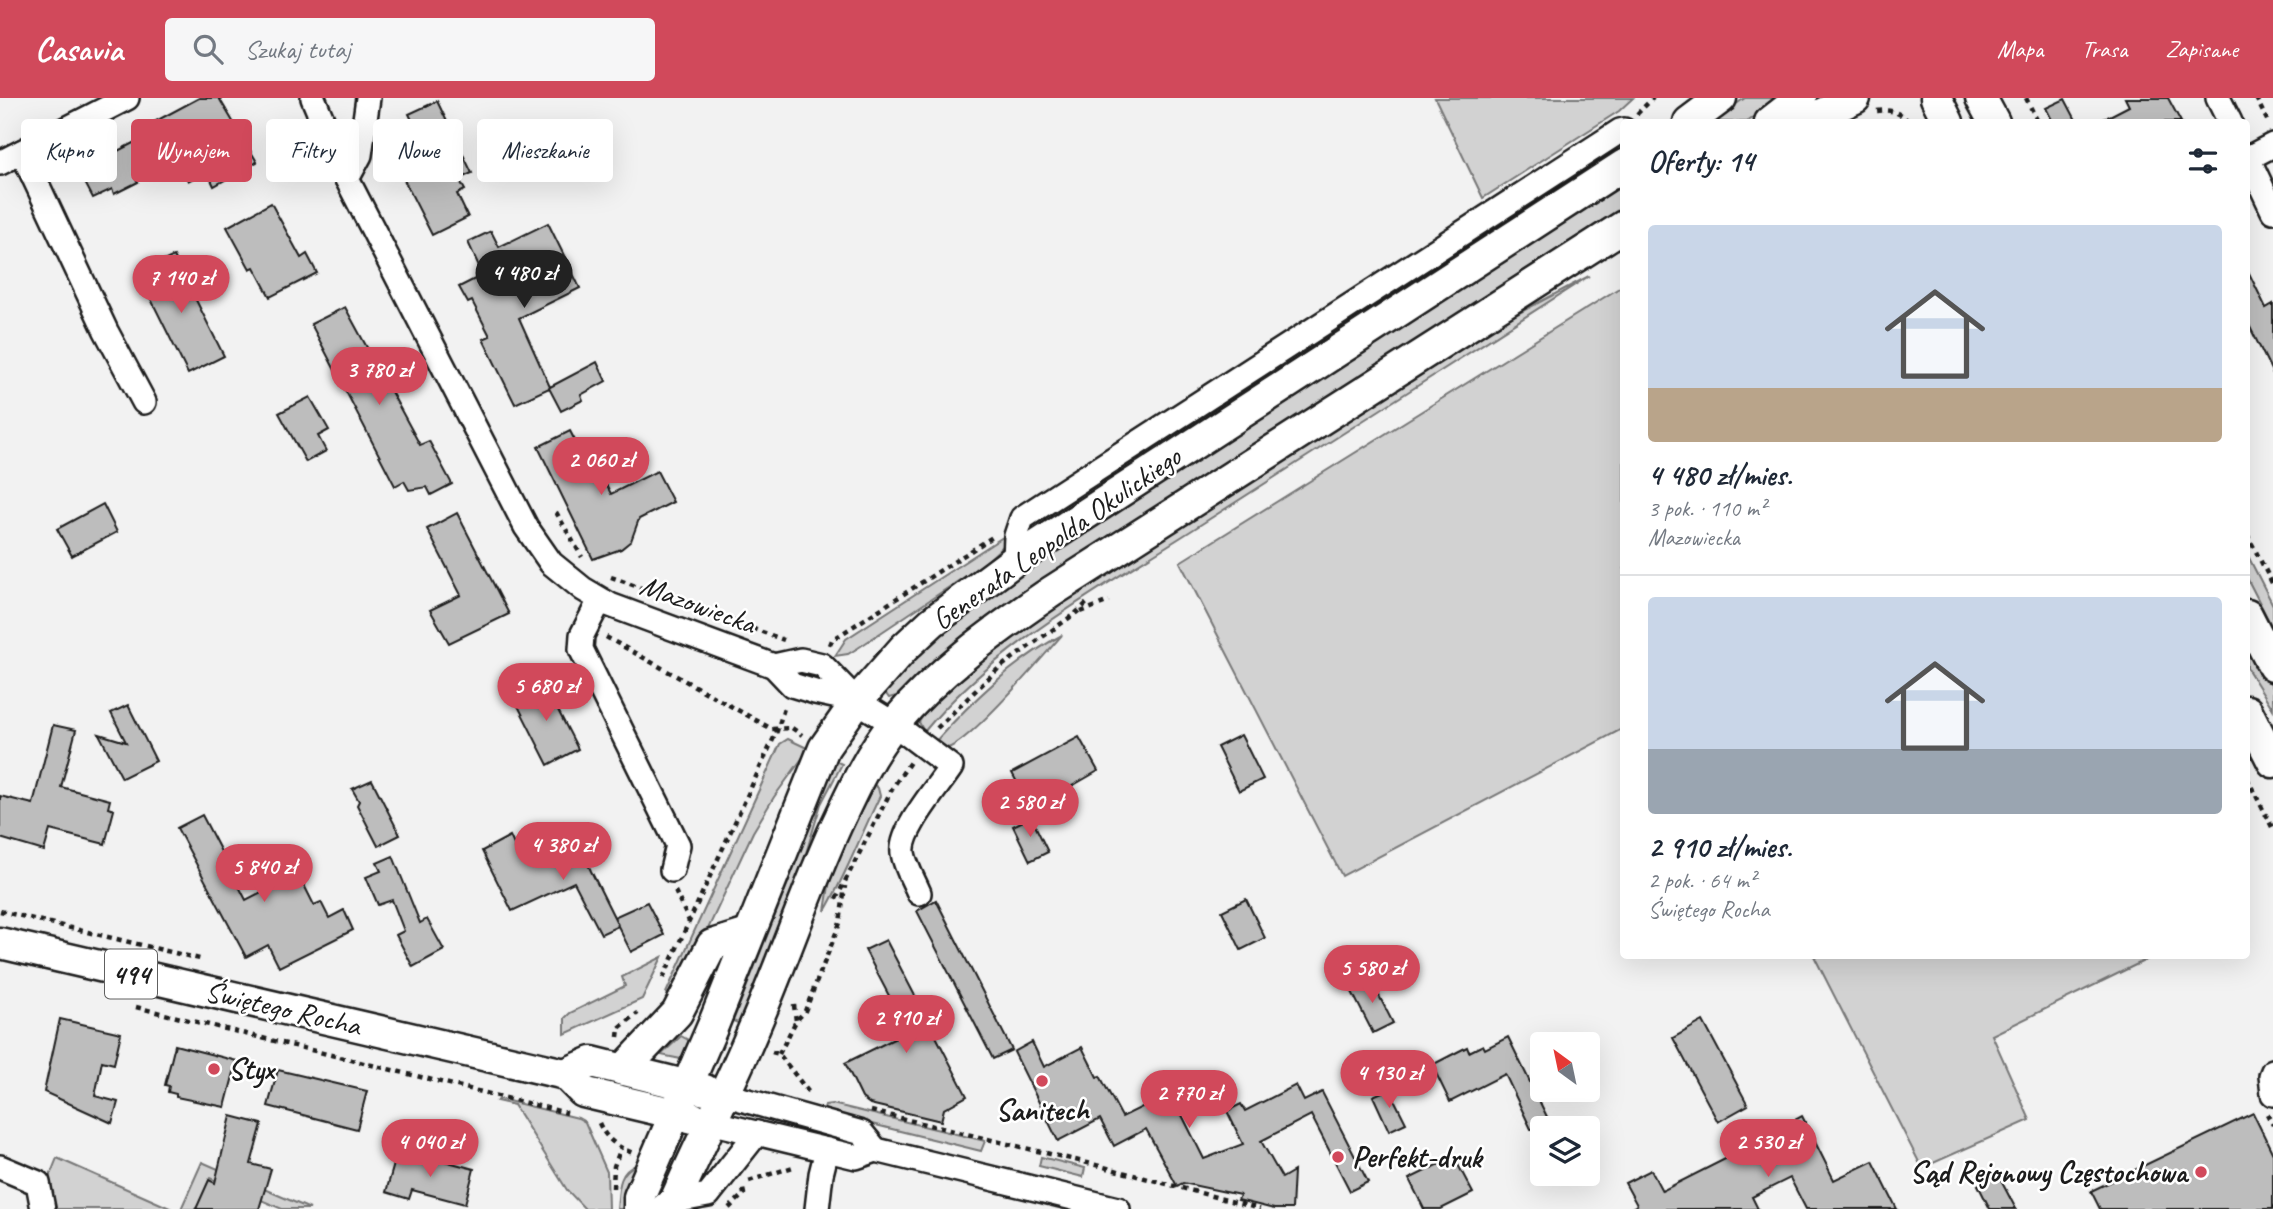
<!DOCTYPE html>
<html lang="pl">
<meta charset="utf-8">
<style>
:root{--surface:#fff;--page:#f6f6f7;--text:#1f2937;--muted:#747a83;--line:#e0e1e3;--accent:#d1495b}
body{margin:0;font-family:Caveat,sans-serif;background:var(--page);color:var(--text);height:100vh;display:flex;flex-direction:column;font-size:26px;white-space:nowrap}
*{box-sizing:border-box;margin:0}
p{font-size:23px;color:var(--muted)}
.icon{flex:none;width:38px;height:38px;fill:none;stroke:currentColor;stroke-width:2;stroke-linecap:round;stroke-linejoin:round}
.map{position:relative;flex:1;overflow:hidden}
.sheet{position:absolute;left:1620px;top:21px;width:630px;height:840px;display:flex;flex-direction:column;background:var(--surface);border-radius:7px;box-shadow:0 7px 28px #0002}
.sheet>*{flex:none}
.top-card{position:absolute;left:21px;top:21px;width:665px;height:63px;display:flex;gap:14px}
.needle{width:46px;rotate:327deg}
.buttons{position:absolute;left:1530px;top:934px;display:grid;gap:14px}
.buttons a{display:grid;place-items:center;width:70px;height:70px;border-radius:7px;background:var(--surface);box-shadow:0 7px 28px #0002;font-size:35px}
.price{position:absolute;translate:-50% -60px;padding:0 16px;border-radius:24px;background:var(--accent);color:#fff;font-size:23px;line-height:46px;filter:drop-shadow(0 2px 4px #0008)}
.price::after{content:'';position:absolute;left:50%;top:42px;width:21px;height:16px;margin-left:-10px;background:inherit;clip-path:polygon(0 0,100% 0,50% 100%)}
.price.selected{background:#222;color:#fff}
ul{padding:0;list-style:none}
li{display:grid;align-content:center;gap:14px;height:371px;padding:0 28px}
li+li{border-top:2px solid var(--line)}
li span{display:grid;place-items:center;height:217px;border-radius:7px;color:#555}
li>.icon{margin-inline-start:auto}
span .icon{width:126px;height:126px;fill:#fffc;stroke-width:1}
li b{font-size:30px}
h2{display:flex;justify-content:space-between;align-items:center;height:84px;padding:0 28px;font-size:30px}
.tag{padding:0 24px;border-radius:7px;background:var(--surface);box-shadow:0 7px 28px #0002;font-size:24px;line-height:63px}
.tag.selected{background:var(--accent);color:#fff}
header{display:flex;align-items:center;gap:42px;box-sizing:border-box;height:98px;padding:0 35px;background:var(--accent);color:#fff}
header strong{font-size:33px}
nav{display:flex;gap:38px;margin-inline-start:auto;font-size:24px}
.search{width:490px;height:63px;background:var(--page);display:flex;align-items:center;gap:18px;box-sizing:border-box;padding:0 24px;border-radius:7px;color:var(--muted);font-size:26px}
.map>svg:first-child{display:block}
.green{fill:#d2d2d2;stroke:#777;stroke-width:2}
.building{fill:#bdbdbd;stroke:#1c1c1c;stroke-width:2}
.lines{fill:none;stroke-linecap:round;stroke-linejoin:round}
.minor-casing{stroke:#1c1c1c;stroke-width:28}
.major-casing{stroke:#1c1c1c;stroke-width:35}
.path{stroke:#1c1c1c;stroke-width:4.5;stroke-dasharray:5 5;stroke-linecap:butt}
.minor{stroke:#fff;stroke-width:23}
.major{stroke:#fff;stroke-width:30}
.poi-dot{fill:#d1495b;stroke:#fff;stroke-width:2.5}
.labels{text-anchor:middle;stroke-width:5;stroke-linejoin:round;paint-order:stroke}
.shield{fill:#fff;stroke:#606060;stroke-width:2}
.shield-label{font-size:28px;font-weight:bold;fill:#1c1c1c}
.street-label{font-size:30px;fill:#1c1c1c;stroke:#fff}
.poi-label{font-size:30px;font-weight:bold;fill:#1c1c1c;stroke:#fff;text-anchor:start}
</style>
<header>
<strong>Casavia</strong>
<div class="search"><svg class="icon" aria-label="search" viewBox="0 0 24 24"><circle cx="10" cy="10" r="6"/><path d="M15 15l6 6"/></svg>Szukaj tutaj</div>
<nav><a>Mapa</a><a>Trasa</a><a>Zapisane</a></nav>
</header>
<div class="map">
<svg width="2273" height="1111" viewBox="0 0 2273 1111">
<rect width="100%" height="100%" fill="#f2f2f2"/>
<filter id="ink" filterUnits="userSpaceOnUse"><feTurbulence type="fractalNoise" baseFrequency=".0143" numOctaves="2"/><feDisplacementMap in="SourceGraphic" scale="14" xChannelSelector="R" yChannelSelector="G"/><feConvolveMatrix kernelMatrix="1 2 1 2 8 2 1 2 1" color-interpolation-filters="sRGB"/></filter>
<g filter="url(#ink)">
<g class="green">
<polygon points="1435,0 1633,0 1619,13 1483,100"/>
<polygon points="1745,0 1781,0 1747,24 1710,24"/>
<polygon points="1624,43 1624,51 1618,56 1025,441 1024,431"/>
<polygon points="1624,84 1624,108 1122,433 900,597 889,600 884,593 891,578 940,533 999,489"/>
<path d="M 1589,178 C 1458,262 1328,345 1197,429 C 1104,489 994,548 924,634 L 919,624 L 930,607 L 975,567 L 1046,514 L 1489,231 Z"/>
<polygon points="1624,187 1624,630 1342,778 1180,464"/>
<polygon points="1006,437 1003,448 985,465 858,550 848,556 835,558 846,541"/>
<polygon points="2247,456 2273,507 2273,531 2247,480"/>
<path d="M 1062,537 C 1042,560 972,642 948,650 L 934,645 C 971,604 1013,563 1062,537 Z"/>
<polygon points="2247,539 2273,590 2273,611 2247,570"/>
<polygon points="788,641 809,651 774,699 753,734 676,900 666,895 780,646"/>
<polygon points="833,662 842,666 821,706 796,788 740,926 733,923 788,785 812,709"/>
<path d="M 872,685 L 878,690 L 880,698 C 861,736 846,777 825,813 L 833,762 Z"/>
<polygon points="1814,858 2154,858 1992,937 2030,1022 1922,1070"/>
<polygon points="662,859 642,901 565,936 565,920 570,915 625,888 622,879"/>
<polygon points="681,938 690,943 681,961 661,957"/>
<polygon points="500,1001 578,1020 585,1024 607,1074 608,1111 585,1111 567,1092 514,1007 497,1003"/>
<polygon points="832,1006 985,1043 981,1053 823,1014 825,1007"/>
<polygon points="1041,1059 1085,1070 1083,1079 1039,1068"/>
<polygon points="57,1060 172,1111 53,1111 47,1085"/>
<polygon points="202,1064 310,1111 282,1111 210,1080 198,1108 195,1111 181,1111"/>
<path d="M 636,1067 L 639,1067 L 622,1111 L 617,1111 C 619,1094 617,1074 636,1067 Z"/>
</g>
<g class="building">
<polygon points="199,0 219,0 257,64 214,88 207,73 188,83 175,58 136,81 138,84 114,96 112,91 93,100 82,79 101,70 98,63 145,39 141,31"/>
<polygon points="2125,0 2168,0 2181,24 2098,24 2129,8"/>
<polygon points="2065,1 2077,24 2053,24 2046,10"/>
<polygon points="437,3 472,75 459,81 465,92 457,96 468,119 432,137 399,72 429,57 409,16"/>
<polygon points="271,105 301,160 307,156 317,175 270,199 254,169 250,171 227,129"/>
<polygon points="548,125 580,190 519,220 550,289 597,264 606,283 581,297 583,302 561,313 549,290 515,306 483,241 490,238 472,203 468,205 459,189 483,177 468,144 491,133 499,149"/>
<polygon points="174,158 224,258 188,276 138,175"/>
<polygon points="2247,171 2266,210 2273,206 2273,276 2247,223"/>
<polygon points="345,209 420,347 429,343 452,386 431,397 427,389 409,392 404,383 395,388 311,226"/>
<polygon points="310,299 329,332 318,338 326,353 306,364 279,315"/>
<polygon points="570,333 585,362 592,358 611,396 657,373 673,404 639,421 631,443 621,451 593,461 538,349"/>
<polygon points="103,406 117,434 72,458 57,431"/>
<polygon points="457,415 509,516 449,545 430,512 461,497 427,431"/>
<polygon points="543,583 578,651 548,667 513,598"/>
<polygon points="128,607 156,663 122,680 99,636 126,644 111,615"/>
<polygon points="53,627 76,632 61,689 110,702 108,710 114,712 105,746 50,732 44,753 0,740 0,698 33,706"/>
<polygon points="1241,637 1263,681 1239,693 1217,649"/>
<polygon points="1079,639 1098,673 1065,692 1061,686 1027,703 1012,675"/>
<polygon points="372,682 400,737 378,748 357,707 359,703 352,691"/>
<polygon points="202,717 246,802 279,785 273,772 292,763 314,807 321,804 329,820 344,812 353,832 279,869 268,847 246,859 177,730"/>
<polygon points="1031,719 1048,754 1030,763 1013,728"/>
<polygon points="563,724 581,758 584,757 591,773 618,827 614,819 647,804 664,837 631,854 618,828 601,836 574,784 512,813 482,753 510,738 515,749"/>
<polygon points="393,758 420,825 427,821 444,852 413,869 396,837 404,833 392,802 378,807 366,779 381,773 377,765"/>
<polygon points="1246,801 1265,840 1241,852 1222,813"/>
<polygon points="936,802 1012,952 993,961 917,813"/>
<polygon points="886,842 967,998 944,1011 941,1023 870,1006 862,1000 845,965 908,934 865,852"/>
<polygon points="1370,880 1393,925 1373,935 1350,890"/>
<polygon points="60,921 121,935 114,966 102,963 95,998 118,1004 112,1025 44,994"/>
<polygon points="1703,923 1748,1007 1718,1024 1673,940"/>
<polygon points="1508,939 1553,1031 1531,1031 1505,976 1450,1004 1432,967 1467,949 1469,954 1483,947 1485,951"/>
<polygon points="1032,944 1044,969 1082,949 1097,979 1100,978 1122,1019 1154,1003 1158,1012 1175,1003 1204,1061 1243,1046 1227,1013 1241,1006 1245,1013 1296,987 1304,1003 1322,994 1368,1084 1350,1093 1311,1017 1261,1043 1282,1080 1294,1073 1292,1111 1274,1111 1238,1102 1240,1097 1183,1085 1177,1088 1146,1031 1114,1048 1100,1021 1058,1043 1014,954"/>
<polygon points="175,947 237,963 225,1009 176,999 176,996 168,994 169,988 165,987"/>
<polygon points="278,972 367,993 357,1031 268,1008"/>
<polygon points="1389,991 1406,1025 1389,1033 1373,998"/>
<polygon points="2253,1015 2273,1056 2273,1111 2100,1111 2091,1093"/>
<polygon points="231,1018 262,1026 251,1066 271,1071 259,1111 196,1111 209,1082 215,1085"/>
<polygon points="1802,1018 1834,1082 1873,1063 1897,1111 1806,1111 1790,1080 1752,1099 1758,1111 1630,1111 1637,1107 1625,1085 1651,1072 1662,1093 1755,1046 1754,1044"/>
<polygon points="415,1055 474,1071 465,1106 412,1092 409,1101 386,1094 396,1059 412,1064"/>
<polygon points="1454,1059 1473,1095 1441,1111 1424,1111 1409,1081"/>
<polygon points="1998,1077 2016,1111 1990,1111 1978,1087"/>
</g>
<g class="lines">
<g class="minor-casing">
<g id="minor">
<polyline points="313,0 347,81 526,429 551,465 583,491 610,507 774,568 792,587 815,594 857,603"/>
<polyline points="2218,0 2230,24"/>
<polyline points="22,54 106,233 144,304"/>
<polyline points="2247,58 2273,113"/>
<polyline points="2248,60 2273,47"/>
<polyline points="0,65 127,0"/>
<polyline points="347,81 360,57 368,0"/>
<polyline points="1015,462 1016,438 1022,420 1620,33 1624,32"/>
<polyline points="600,502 582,537 581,551 678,747 672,772"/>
<path d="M 774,568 L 801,562 L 822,567 L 857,603 L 894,626 L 951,669 C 938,689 900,732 903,755 C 905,768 914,783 919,795"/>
<polyline points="2273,973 2271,978 2273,996"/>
<polyline points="723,996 862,1035 876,1052"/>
<polyline points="710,1024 856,1059 876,1052 1118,1111"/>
<polyline points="0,1069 38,1085 43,1111"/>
<polyline points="675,1103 708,1097 757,1035"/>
<polyline points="817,1111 821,1076 827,1052"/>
</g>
</g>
<g class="major-casing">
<g id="major">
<polyline points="1936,0 1948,24"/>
<polyline points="1981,0 1994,24"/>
<polyline points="1689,24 1721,0"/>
<polyline points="1770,24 1801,0"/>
<polyline points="1805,24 1855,0"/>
<polyline points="2247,517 2273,568"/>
<polyline points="2247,613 2273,664"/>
<polyline points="0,845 565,976 583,994 693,1020"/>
<polyline points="623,972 677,915 712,847 748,836"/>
<polyline points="565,976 592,964 705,992"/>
<polyline points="639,1111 639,1099 712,930 824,650 857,603 904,550 932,524 1015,462 1624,67"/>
<path d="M 665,1111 L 675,1103 C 700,1045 730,988 754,930 C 783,863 806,794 836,728 C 853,692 868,658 893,627 C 938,573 994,533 1051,494 L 1624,128"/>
</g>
</g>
<g class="path">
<polyline points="2026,0 2038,24"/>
<polyline points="2256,0 2269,26"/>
<path d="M 1877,13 C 1890,11 1900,14 1909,24 L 1917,24"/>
<polyline points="1637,16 1653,0"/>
<polyline points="556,414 582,459"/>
<polyline points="2247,436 2273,487"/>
<polyline points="611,479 784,542"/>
<polyline points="1081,514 1109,503"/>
<polyline points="606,539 772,631 792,630 802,637"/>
<polyline points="830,547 832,542 994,438"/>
<polyline points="937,630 999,570 1076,515 1088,504"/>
<polyline points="2247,680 2273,731"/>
<polyline points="675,793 689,823"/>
<polyline points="836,801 893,689 910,664"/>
<polyline points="0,813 204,862"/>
<polyline points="663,880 777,633 785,607"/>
<polyline points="794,907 796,923"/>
<polyline points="136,909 567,1015"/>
<polyline points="618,939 619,930 638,915"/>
<polyline points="772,954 779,956 810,996"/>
<polyline points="779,956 796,923 805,913 840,825 845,788"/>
<polyline points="871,1013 1100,1068 1260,1111"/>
<polyline points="2267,1016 2273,1027"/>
<path d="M 599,1025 C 606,1041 617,1049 633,1055"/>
<polyline points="749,1083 796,1068"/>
<polyline points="613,1090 614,1068 621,1050"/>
<polyline points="729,1110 744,1096 743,1091"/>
</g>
<use href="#minor" class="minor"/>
<use href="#major" class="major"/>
</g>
</g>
<g class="poi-dot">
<circle cx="214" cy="971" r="7"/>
<circle cx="1042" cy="983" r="7"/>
<circle cx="1338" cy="1059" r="7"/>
<circle cx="2201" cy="1074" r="7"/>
</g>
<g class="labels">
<rect class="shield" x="105" y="851.5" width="52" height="49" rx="5"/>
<g class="shield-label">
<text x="131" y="886">494</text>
</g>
<g class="street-label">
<text transform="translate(1056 440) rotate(-35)" y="10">Generała Leopolda Okulickiego</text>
<text transform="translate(698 506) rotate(20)" y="10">Mazowiecka</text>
<text transform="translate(283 910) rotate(13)" y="10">Świętego Rocha</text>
</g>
<g class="poi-label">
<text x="228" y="981">Styx</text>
<text x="1042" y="1022" text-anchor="middle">Sanitech</text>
<text x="1352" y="1069">Perfekt-druk</text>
<text x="2187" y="1084" text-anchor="end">Sąd Rejonowy Częstochowa</text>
</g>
</g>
</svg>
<div class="buttons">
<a><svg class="needle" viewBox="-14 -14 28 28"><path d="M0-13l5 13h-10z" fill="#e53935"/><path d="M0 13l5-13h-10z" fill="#747a83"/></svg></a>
<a><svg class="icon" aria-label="layers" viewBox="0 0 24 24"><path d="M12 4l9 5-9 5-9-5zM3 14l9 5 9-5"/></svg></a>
</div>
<b class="price selected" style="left:524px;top:212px">4 480 zł</b>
<b class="price" style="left:181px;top:217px">7 140 zł</b>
<b class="price" style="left:379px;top:309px">3 780 zł</b>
<b class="price" style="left:601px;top:399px">2 060 zł</b>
<b class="price" style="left:546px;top:625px">5 680 zł</b>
<b class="price" style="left:1030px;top:741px">2 580 zł</b>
<b class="price" style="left:563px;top:784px">4 380 zł</b>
<b class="price" style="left:264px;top:806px">5 840 zł</b>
<b class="price" style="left:1372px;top:907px">5 580 zł</b>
<b class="price" style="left:906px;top:957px">2 910 zł</b>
<b class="price" style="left:1389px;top:1012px">4 130 zł</b>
<b class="price" style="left:1189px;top:1032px">2 770 zł</b>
<b class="price" style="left:430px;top:1081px">4 040 zł</b>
<b class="price" style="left:1768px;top:1081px">2 530 zł</b>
<div class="top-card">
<a class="tag">Kupno</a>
<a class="tag selected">Wynajem</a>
<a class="tag">Filtry</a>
<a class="tag">Nowe</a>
<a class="tag">Mieszkanie</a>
</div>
<section class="sheet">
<h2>Oferty: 14<svg class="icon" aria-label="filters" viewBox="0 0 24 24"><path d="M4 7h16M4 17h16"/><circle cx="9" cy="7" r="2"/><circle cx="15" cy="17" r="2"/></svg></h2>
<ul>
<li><span style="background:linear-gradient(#c9d6e8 75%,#b9a48a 0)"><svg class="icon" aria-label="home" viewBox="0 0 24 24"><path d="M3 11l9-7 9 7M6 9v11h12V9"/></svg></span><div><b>4 480 zł/mies.</b><p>3 pok. · 110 m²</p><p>Mazowiecka</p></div></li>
<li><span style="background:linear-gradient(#c9d6e8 70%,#9aa5b1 0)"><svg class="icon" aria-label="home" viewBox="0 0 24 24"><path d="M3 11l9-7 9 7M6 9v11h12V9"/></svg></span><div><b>2 910 zł/mies.</b><p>2 pok. · 64 m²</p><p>Świętego Rocha</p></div></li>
</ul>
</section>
</div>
